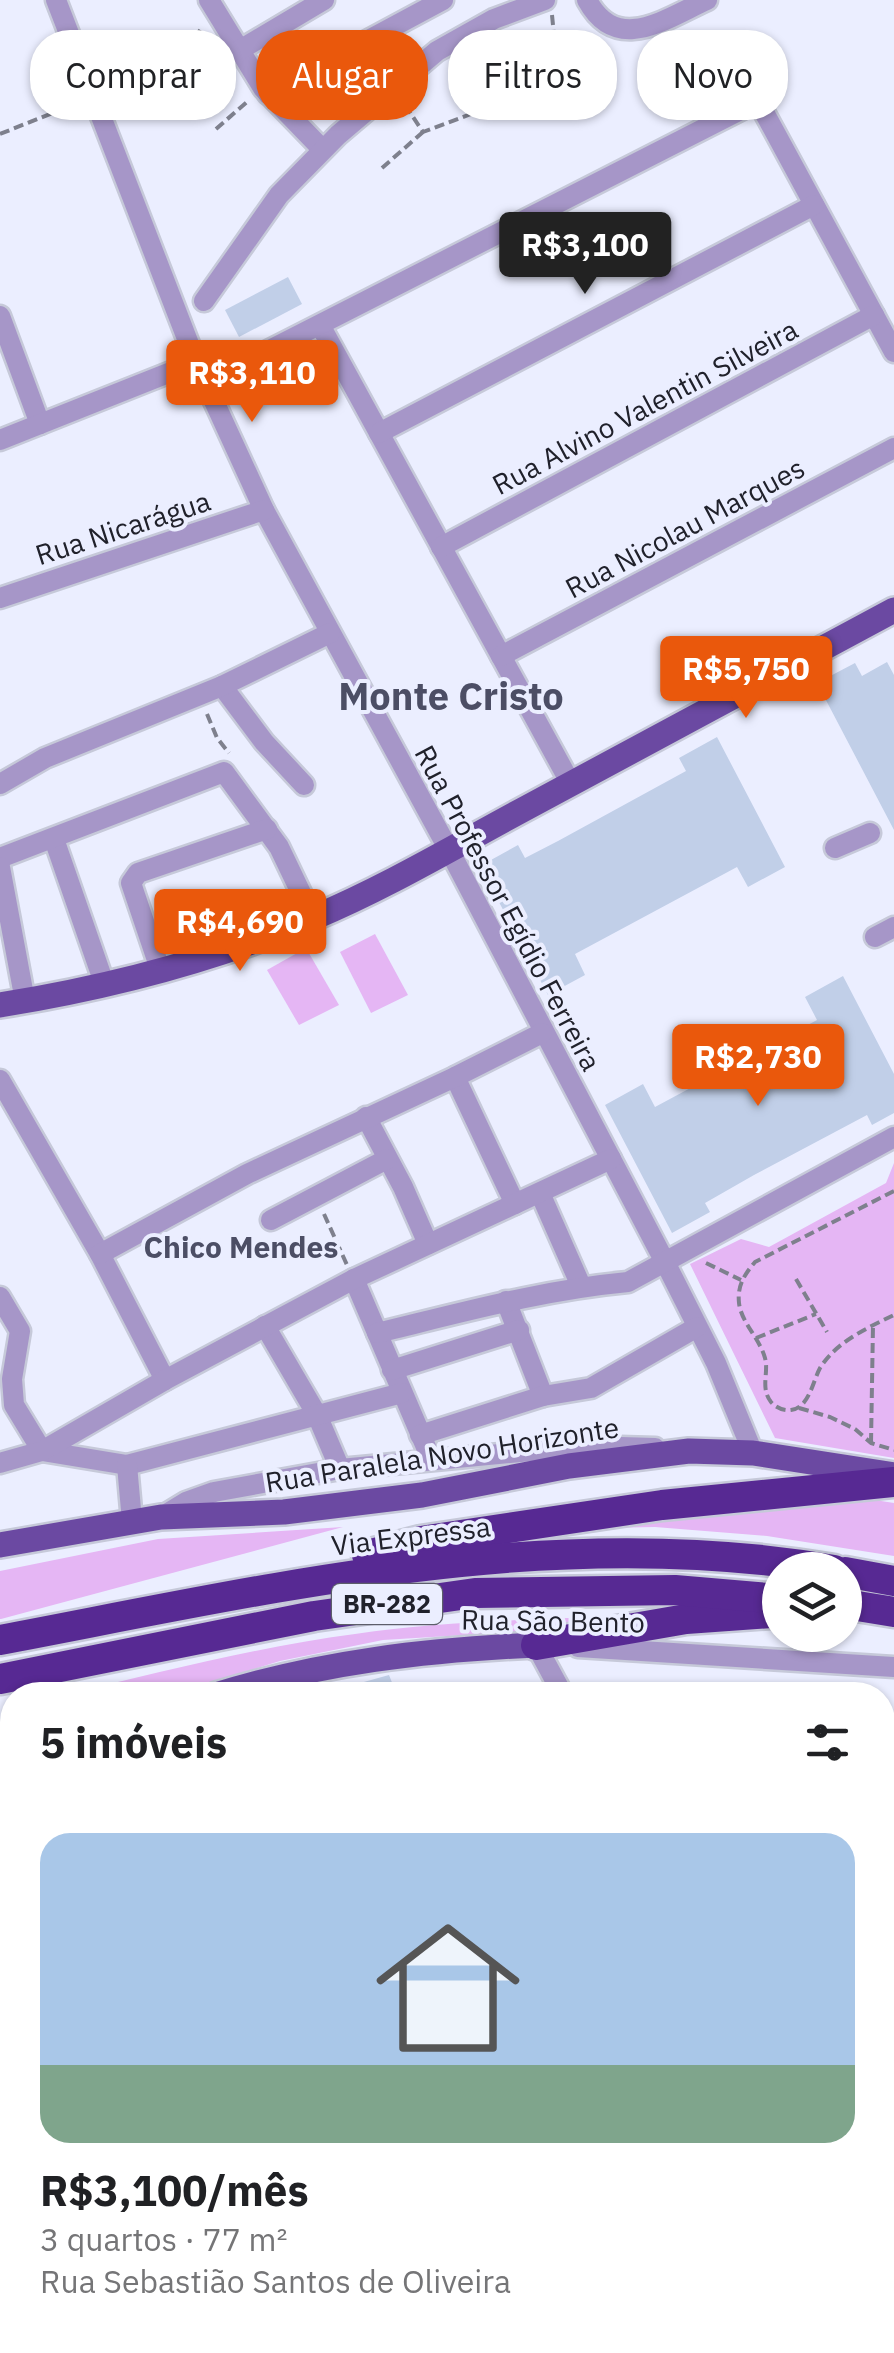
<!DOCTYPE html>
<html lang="pt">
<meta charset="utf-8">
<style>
:root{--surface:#fff;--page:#f2f2f2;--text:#202124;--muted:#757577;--accent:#ea580c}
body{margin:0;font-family:"IBM Plex Sans",sans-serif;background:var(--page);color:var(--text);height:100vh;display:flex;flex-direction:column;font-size:38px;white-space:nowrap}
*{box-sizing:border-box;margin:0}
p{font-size:32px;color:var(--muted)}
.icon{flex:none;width:55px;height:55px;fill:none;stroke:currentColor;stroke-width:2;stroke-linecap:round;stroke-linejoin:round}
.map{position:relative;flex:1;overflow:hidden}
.panel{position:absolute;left:0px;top:1682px;width:895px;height:672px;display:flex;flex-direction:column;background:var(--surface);border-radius:40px 40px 0 0;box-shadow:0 2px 8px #0004}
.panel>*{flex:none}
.guide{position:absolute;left:30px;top:30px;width:835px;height:90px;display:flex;gap:20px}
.tools{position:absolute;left:762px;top:1552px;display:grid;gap:20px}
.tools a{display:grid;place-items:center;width:100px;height:100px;border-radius:50%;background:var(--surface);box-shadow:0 2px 8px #0004;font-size:50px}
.price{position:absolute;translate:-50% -85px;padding:0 22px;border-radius:10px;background:var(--accent);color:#fff;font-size:32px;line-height:65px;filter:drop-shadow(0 2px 5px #0008)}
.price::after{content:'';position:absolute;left:50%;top:60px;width:30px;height:22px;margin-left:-15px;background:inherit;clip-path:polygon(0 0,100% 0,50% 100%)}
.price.current{background:#222;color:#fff}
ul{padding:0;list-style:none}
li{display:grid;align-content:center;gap:20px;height:530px;padding:0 40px}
li span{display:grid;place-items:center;height:310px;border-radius:30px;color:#555}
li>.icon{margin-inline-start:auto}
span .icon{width:180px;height:180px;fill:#fffc;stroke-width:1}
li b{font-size:42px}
h2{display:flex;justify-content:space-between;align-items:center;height:120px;padding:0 40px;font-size:42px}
.tag{padding:0 35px;border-radius:40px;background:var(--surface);box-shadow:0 2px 8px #0004;font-size:35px;line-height:90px}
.tag.current{background:var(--accent);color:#fff}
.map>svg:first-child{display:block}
.green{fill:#e5b6f4}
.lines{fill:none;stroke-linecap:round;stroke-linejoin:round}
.river{stroke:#71b7eb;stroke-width:32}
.building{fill:#c1cfe8}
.minor-casing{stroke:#c6c9d9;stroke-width:25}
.major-casing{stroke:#c6c9d9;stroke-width:30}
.highway-casing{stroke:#c6c9d9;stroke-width:35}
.path{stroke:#7e808d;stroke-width:4;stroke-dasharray:10 5;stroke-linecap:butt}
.minor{stroke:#a696c8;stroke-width:20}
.major{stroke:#6b49a2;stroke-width:25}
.highway{stroke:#572993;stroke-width:30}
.labels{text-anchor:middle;stroke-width:8;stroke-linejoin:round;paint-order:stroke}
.shield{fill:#ebeeff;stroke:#5d5e6b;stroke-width:2.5}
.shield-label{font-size:25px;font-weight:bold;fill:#20212b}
.street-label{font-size:28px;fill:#20212b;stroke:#ebeeff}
.neighbourhood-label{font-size:30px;font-weight:bold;fill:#4c4e65;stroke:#ebeeff}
.district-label{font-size:38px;font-weight:bold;fill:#4c4e65;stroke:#ebeeff}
</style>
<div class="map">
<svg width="894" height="2353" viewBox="0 0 894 2353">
<rect width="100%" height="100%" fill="#ebeeff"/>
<g class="green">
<polygon points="375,934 408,995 371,1013 340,952"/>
<polygon points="306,948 339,1005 299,1025 267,970"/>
<polygon points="894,1163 894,1458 775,1438 690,1264 741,1239 769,1247 886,1183"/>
<polygon points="862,1498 894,1503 894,1556 767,1536 655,1527 603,1528 589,1519"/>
<polygon points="343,1527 1,1619 0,1619 0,1571 158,1539"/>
<path d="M 628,1616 L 514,1632 L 383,1640 L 280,1661 L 171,1695 L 64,1695 C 160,1672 257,1647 355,1634 C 445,1621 537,1619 628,1616 Z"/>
</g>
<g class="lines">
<g class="river">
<polyline points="0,2241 12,2256"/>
<polyline points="87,2342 96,2353"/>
</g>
</g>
<g class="building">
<polygon points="288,277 302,304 239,337 225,310"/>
<polygon points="887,662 894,675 894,830 817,683 855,663 862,676"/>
<polygon points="717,737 785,867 748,887 737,867 575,954 585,975 548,995 480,866 518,845 525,858 558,841 686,771 679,758"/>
<polygon points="843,976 894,1074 894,1113 872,1125 867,1115 754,1175 705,1203 710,1212 672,1233 605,1105 643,1084 655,1107 817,1020 805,997"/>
<polygon points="389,1675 397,1695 335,1695 335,1690"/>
</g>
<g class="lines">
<g class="minor-casing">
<g id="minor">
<polyline points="56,0 196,362 264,510 457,865 666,1264 716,1363 753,1453"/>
<polyline points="209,0 263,88 322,149"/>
<path d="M 587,0 C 617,55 665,19 707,0"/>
<polyline points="238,51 324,0"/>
<polyline points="268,94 443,0"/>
<polyline points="204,301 279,195 338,135 437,51 494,19 545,0"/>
<polyline points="0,316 40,424"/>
<polyline points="320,325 571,784"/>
<polyline points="205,383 758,101 894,352"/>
<polyline points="379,433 814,205"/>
<polyline points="0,440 196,362"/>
<polyline points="441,547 874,315"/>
<polyline points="0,598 264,510"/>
<polyline points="501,656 894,448"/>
<polyline points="222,686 264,742 304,785"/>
<polyline points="0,784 45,758 222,686 330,633"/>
<polyline points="54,839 104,983"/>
<polyline points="835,848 870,833"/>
<polyline points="0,858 224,772 279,847 313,918"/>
<polyline points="0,867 25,1001"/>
<polyline points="875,937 894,927"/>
<polyline points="160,969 131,883 138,873 267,829"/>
<polyline points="455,1077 515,1204"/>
<polyline points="0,1080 100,1254 165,1380"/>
<polyline points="366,1117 403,1187 428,1244"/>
<polyline points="540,1193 581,1286"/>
<polyline points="271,1220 387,1159"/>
<polyline points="100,1254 247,1174 455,1077 542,1033"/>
<polyline points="354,1279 426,1447"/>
<polyline points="0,1297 20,1331 12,1379 14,1405 42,1451"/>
<polyline points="506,1301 543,1396"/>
<polyline points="265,1326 317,1415 340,1469"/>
<path d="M 377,1333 C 460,1313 542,1290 628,1282 L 894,1137"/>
<polyline points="392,1370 519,1330"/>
<polyline points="420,1435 543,1396 591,1388 697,1327"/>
<polyline points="42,1451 127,1465 402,1393"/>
<polyline points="0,1463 42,1451 165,1380 354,1279 611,1159"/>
<polyline points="127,1465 132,1521"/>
<polyline points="163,1516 186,1502 214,1492 340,1469 585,1446 655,1448"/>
<polyline points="536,1645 563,1695"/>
<polyline points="578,1647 894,1667"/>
<polyline points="882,1775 894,1769"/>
<polyline points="882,1998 894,1991"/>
<polyline points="0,2013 12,2006"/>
<polyline points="882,2221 894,2215"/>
<polyline points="874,2342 879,2353"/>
<polyline points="631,2353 651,2342"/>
<polyline points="813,2353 832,2342"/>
</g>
</g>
<g class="major-casing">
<g id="major">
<path d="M 0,1005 C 105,988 215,960 313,918 C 387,887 457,845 528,807 C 650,742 772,675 894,610"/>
<polyline points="0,1545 161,1517 284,1512 422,1495 569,1466 689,1451 753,1453 894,1475"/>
<path d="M 216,1695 C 321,1662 427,1650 536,1645"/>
<polyline points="0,1784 12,1779"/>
<polyline points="0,2066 12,2081"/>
<polyline points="234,2342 242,2353"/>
</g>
</g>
<g class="highway-casing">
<g id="highway">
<polyline points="367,1555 421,1541 662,1505 894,1482"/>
<polyline points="845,1572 894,1581"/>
<polyline points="845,1604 894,1612"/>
<path d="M 0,1640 C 275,1588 553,1521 834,1570"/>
<polyline points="536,1645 686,1619 771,1613"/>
<polyline points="0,1679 314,1616 475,1593 675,1590 780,1599"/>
</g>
</g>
<g class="path">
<polyline points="552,15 555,45 549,50 558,74"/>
<polyline points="405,105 423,132 516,97 499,36"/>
<path d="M 119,110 C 156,87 179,60 203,26"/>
<polyline points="216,129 248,101"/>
<polyline points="0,134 75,104"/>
<polyline points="382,168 423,132"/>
<polyline points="207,714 217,738 229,753"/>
<path d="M 894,1191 L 755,1262 C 745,1274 737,1285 739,1303 C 741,1322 760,1339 765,1358 C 769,1373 760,1388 771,1402 C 776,1408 784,1411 791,1410 C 809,1408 813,1381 820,1368 C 836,1342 867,1328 894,1315"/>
<polyline points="324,1214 347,1265"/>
<polyline points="706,1263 741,1280"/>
<polyline points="796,1279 827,1332"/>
<polyline points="756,1338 816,1314"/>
<polyline points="799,1408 830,1417 855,1429 871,1443 894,1450"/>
<polyline points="871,1443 873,1325"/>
</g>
<use href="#minor" class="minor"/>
<use href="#major" class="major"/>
<use href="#highway" class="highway"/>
</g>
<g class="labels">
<rect class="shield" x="332" y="1584" width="110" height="40" rx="8"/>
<g class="shield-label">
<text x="387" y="1613">BR-282</text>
</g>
<g class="street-label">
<text transform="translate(645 407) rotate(-28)" y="10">Rua Alvino Valentin Silveira</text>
<text transform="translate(123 528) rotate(-18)" y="10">Rua Nicarágua</text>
<text transform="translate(685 528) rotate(-28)" y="10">Rua Nicolau Marques</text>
<text transform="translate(508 908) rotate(62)" y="10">Rua Professor Egídio Ferreira</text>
<text transform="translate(442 1455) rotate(-9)" y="10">Rua Paralela Novo Horizonte</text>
<text transform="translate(411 1536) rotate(-7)" y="10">Via Expressa</text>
<text transform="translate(553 1621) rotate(1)" y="10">Rua São Bento</text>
</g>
<g class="neighbourhood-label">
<text x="241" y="1258">Chico Mendes</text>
</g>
<g class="district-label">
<text x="451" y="710">Monte Cristo</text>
</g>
</g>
</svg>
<div class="tools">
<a><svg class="icon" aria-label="layers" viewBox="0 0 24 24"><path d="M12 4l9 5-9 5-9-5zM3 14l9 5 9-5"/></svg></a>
</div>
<b class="price current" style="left:585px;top:297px">R$3,100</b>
<b class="price" style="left:252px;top:425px">R$3,110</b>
<b class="price" style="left:746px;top:721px">R$5,750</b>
<b class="price" style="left:240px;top:974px">R$4,690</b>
<b class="price" style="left:758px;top:1109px">R$2,730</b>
<div class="guide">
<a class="tag">Comprar</a>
<a class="tag current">Alugar</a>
<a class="tag">Filtros</a>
<a class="tag">Novo</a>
</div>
<section class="panel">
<h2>5 imóveis<svg class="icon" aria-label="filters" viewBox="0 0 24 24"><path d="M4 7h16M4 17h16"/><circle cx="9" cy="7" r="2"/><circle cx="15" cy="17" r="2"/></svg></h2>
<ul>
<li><span style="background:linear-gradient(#a9c7e8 75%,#7fa58c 0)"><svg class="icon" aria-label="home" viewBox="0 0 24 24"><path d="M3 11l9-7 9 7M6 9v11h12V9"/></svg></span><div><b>R$3,100/mês</b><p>3 quartos · 77 m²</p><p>Rua Sebastião Santos de Oliveira</p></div></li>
</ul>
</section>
</div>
